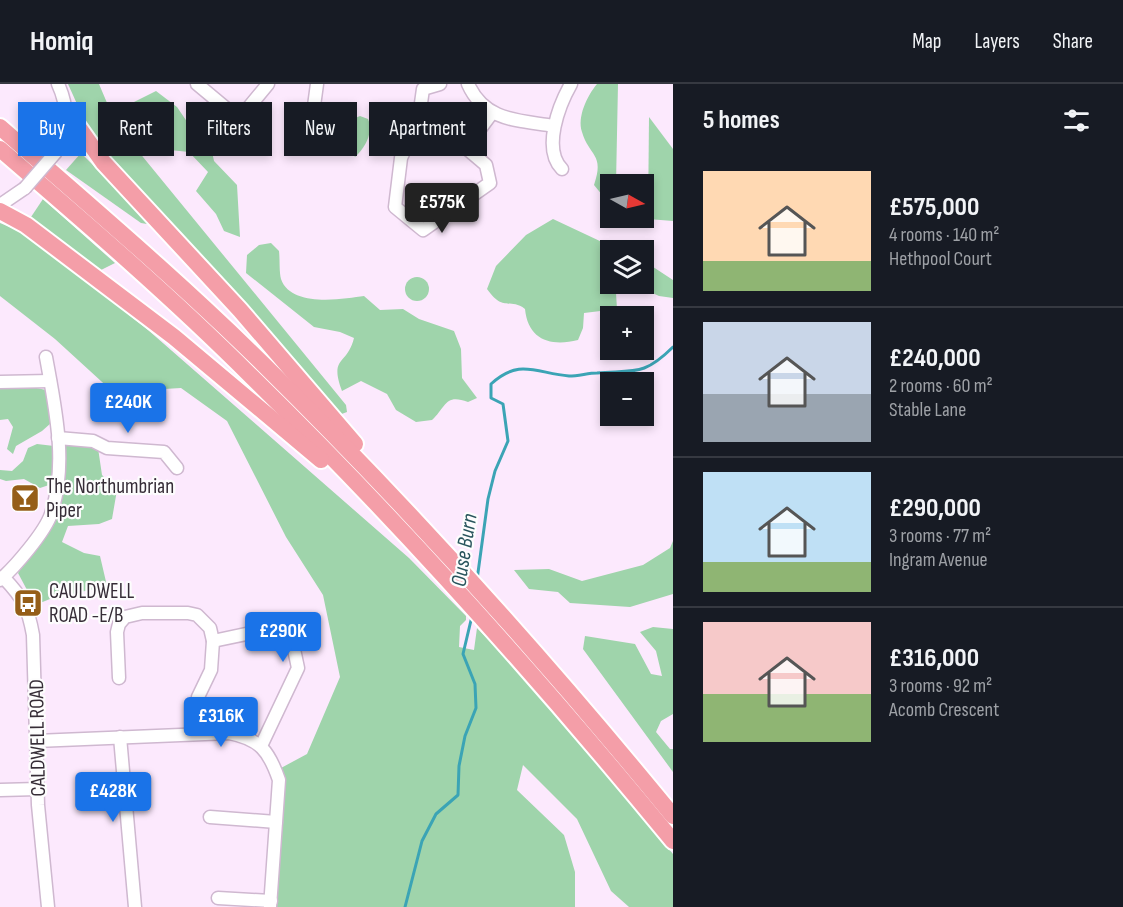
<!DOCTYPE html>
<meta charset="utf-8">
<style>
:root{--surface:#171b24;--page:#242831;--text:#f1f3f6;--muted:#9ea1a6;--line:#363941;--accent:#1a73e8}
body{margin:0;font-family:"Sofia Sans Condensed",sans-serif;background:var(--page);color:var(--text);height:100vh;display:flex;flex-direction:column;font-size:22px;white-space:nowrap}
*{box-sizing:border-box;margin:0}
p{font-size:20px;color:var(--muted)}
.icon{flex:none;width:33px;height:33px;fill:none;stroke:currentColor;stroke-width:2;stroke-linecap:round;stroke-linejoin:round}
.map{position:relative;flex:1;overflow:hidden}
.drawer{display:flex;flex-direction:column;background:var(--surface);width:450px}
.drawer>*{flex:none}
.top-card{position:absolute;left:18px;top:18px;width:564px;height:54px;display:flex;gap:12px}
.needle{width:39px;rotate:98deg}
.fabs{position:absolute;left:600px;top:90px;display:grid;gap:12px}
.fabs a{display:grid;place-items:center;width:54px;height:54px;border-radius:0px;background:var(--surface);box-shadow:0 3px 9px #0003;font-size:30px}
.price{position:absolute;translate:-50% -51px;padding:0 14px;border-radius:6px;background:var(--accent);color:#fff;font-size:20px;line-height:39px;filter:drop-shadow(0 2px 3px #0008)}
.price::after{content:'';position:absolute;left:50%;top:36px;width:18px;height:14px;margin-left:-9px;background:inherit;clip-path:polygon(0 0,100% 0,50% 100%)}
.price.current{background:#222;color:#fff}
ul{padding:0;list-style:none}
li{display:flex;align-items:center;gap:18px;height:150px;padding:0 30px}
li+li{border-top:2px solid var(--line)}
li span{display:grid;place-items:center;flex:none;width:168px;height:120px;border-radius:0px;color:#555}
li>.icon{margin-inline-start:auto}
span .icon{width:72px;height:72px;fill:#fffc;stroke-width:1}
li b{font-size:26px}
h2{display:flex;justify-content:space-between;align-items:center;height:72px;padding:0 30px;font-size:26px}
.chip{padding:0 21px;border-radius:0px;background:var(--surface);box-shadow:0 3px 9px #0003;font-size:21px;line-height:54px}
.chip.current{background:var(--accent);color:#fff}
header{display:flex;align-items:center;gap:36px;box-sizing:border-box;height:84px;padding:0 30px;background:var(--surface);border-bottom:2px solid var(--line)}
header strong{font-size:28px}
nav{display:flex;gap:33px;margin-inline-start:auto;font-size:21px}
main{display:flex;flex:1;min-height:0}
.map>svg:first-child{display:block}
.green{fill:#9fd4ab}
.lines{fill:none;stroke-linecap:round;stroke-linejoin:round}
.stream{stroke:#3ba4b5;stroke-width:3}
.building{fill:#d3bcd5;stroke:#bba5bd;stroke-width:1.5}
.minor-casing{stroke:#cfb8d0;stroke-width:15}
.highway-casing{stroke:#fff;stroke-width:20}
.minor{stroke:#fff;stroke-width:12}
.highway{stroke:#f49ea8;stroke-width:16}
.minor-bridge-casing{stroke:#cfb8d0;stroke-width:15;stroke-linecap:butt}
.minor-bridge{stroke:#fff;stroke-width:12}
.labels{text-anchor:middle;stroke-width:4.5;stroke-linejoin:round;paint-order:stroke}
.poi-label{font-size:21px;fill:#362d37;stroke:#fdfdfd;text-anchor:start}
.street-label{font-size:21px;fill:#362d37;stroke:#fdfdfd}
.water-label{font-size:22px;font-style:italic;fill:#28545c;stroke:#fdfdfd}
</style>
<header>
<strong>Homiq</strong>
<nav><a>Map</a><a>Layers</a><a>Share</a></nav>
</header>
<main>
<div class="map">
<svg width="673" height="823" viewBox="0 0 673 823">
<rect width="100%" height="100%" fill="#fce9fd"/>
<g class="green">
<polygon points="68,0 99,0 116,40 346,321 347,328 339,331 118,87 91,51"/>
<path d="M 597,0 L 618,0 L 616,100 L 610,100 L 610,114 L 603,112 L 594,101 C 605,70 589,72 582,48 C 577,33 587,12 597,0 Z"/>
<polygon points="156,7 177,23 194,48 209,54 214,77 237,101 240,153 224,147 216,130 196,107 208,88 189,68 160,65 136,33 132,19"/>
<path d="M 360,32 L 368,35 C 374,48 365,64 355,73 C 347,61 343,37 360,32 Z"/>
<polygon points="649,33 673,65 673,137 648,135"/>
<polygon points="81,69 153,141 141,139 66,86"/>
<polygon points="43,115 115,179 101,186 29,136"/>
<path d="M 553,135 L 619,166 L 610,166 L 610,200 L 644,200 L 644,177 L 673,196 L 673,214 L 659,212 L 633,200 L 616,209 L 617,225 L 584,229 L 583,244 L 578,256 C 551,263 528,256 525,225 C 509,213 504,229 487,205 L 496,182 L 526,151 Z"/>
<polygon points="0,139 29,151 148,246 409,474 466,532 466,536 460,542 459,563 474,566 477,544 517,585 673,770 673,823 629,823 611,807 577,735 523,681 517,706 564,751 575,788 575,823 276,823 283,692 281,684 307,670 340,593 323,511 286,453 227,337 181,304 113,308 55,255 0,212"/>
<path d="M 271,159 L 279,167 C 280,176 279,187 281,195 C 291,224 343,215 364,212 L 380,226 L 403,225 L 419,235 L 454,247 L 461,265 L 462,294 L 477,314 L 468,318 C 445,309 446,323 432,336 L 416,338 L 396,326 L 387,310 L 361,297 L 342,307 C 329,272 347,282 354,254 L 340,248 L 314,243 L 246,189 L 247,171 L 259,161 Z"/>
<circle cx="417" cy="205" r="12"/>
<polygon points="27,302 46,306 51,324 51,339 42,347 16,362 13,370 7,365 13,343 8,335 0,336 0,304"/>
<polygon points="62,359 98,364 102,391 117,406 112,435 99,440 68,442 62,458 84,469 100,472 107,502 50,515 35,521 18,489 56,436 65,396"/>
<polygon points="37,360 54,362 52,400 40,404 24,395 6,397 0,395 0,386 12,387 23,377 28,364"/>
<polygon points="673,457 673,510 630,523 570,519 558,508 529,505 514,486 549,485 582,497 643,481 670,464"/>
<polygon points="653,543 673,545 673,630 661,637 656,648 670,665 673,665 673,688 583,565 585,552 635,560 651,590 662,592 656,567 640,548"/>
</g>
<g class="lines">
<g class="stream">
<path d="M 477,496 L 488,415 L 495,387 L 508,357 L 503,320 L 491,314 L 491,300 C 519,274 536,289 569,292 C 579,292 588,289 597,289 C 635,286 644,292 673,263"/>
<polyline points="405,823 422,757 436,730 458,711 459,682 465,652 476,624 475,600 463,570 472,532"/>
</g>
</g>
<polygon class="building" points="21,401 37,411 29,427 12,417"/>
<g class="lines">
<g class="minor-casing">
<g id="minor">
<polyline points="197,0 239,35 268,0"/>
<polyline points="440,0 423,5 419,33 401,74 395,123 423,146 490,99 486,81 466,64 492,29"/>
<path d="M 468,0 C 485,38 519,36 554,42"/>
<polyline points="314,22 317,0"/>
<path d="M 56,68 C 68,44 69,24 58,0"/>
<path d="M 562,85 C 542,65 559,21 571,0"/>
<polyline points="0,121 25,104"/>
<polyline points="0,298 50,297"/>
<polyline points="58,354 93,357 107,364 164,368 177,384"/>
<path d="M 3,493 C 23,514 28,523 33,551 L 38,721 L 48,823"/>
<path d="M 0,496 C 15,483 45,448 51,430 C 68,380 55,323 46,273"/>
<polyline points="213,557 275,544 286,546 291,551 298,584 261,662"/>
<polyline points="119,594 117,548 119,540 125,533 142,529 188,529 197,531 210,544 213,557 211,586 198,613 199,649"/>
<polyline points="120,653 135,823"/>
<path d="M 36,657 L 229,649 C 260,655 269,667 279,696 L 270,823"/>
<polyline points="0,706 38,705"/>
<polyline points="210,733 276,738"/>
<polyline points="218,814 271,817"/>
</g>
</g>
<g class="highway-casing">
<g id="highway">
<polyline points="67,27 103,78 240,226 355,360"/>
<path d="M 0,43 C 89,121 179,197 263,280 C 408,423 544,574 673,732"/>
<path d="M 0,65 C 86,139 172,213 252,293 C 402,440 540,595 673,757"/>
<polyline points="0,127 26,141 174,253 321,376"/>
</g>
</g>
<use href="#minor" class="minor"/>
<use href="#highway" class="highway"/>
<g class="minor-bridge-casing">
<polyline id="minor-bridge" points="25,104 56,68"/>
</g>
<use href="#minor-bridge" class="minor-bridge"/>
</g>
<defs>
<g id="bar-square" transform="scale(1.5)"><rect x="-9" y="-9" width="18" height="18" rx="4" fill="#955e18" stroke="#fdfdfd"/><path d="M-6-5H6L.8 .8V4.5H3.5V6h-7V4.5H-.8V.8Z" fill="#fff"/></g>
<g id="bus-square" transform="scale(1.5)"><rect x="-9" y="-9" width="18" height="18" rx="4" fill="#955e18" stroke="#fdfdfd"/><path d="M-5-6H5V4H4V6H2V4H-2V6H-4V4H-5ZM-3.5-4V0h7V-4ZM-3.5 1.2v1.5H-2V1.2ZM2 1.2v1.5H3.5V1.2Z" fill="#fff"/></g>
</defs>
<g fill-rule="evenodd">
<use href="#bar-square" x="25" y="414"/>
<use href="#bus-square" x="28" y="519"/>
</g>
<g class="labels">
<g class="poi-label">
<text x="46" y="409">The Northumbrian<tspan x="46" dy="24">Piper</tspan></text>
<text x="49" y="514">CAULDWELL<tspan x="49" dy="24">ROAD -E/B</tspan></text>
</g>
<g class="street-label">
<text transform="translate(37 654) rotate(-91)" y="7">CALDWELL ROAD</text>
</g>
<g class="water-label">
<text transform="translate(463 466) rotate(-81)" y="8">Ouse Burn</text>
</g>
</g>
</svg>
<div class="fabs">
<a><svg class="needle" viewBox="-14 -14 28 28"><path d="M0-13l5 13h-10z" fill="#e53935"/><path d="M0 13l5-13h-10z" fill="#9ea1a6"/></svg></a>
<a><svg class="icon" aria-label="layers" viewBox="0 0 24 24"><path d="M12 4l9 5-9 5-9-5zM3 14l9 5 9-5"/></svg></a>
<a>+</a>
<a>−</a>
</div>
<b class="price current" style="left:442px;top:150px">£575K</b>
<b class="price" style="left:128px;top:350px">£240K</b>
<b class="price" style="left:283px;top:579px">£290K</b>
<b class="price" style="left:221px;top:664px">£316K</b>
<b class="price" style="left:113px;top:739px">£428K</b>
<div class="top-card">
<a class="chip current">Buy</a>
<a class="chip">Rent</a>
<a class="chip">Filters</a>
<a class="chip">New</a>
<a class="chip">Apartment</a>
</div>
</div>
<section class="drawer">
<h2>5 homes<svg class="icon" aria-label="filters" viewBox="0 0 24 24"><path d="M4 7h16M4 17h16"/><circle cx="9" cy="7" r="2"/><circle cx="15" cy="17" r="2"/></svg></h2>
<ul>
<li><span style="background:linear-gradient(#ffd9b3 75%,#8fb573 0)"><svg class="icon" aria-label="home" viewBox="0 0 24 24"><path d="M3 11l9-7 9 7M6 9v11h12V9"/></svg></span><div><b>£575,000</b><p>4 rooms · 140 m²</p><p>Hethpool Court</p></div></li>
<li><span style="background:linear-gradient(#c9d6e8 60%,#9aa5b1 0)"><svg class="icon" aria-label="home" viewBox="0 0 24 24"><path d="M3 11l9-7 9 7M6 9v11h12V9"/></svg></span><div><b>£240,000</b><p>2 rooms · 60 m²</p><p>Stable Lane</p></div></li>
<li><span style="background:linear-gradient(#bfe0f5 75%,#8fb573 0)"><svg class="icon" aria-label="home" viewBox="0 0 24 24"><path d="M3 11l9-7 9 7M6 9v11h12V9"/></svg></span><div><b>£290,000</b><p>3 rooms · 77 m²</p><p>Ingram Avenue</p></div></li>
<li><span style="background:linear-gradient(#f6c9c9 60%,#8fb573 0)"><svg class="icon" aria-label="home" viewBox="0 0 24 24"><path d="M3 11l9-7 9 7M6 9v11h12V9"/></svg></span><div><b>£316,000</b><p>3 rooms · 92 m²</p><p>Acomb Crescent</p></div></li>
</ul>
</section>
</main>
